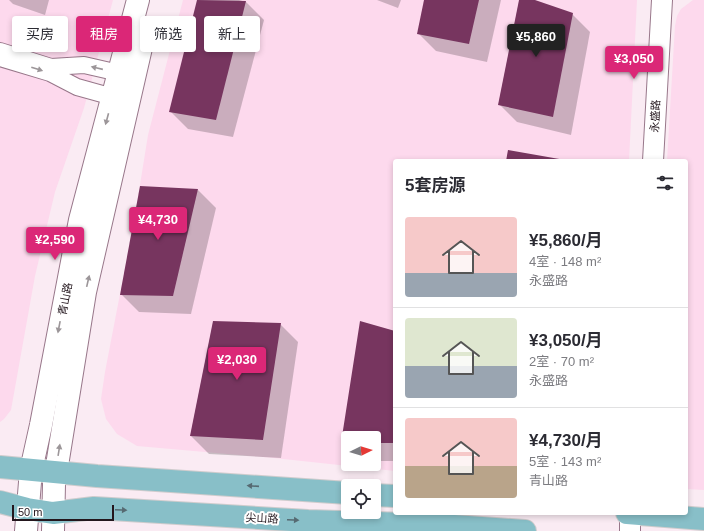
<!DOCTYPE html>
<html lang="zh">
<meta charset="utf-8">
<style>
:root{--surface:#fff;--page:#f7f7f7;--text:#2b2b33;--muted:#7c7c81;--line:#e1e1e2;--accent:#db2777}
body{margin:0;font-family:Arial,"Noto Sans SC",sans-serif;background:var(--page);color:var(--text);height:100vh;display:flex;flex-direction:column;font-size:15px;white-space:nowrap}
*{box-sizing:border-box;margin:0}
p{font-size:13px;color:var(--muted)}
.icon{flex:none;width:22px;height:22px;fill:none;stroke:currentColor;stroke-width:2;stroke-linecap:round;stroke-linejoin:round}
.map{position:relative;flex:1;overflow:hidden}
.side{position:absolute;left:393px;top:159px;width:295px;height:356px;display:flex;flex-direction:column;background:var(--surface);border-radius:4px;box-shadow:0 2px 6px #0003}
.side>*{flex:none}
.hud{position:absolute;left:12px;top:16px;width:321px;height:36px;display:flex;gap:8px}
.needle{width:26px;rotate:85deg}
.controls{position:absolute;left:341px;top:431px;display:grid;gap:8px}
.controls a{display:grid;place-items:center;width:40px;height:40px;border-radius:4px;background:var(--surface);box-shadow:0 2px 6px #0003;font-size:20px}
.scale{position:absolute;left:12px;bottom:10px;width:102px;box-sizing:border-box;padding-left:4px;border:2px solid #23161d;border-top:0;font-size:11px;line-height:14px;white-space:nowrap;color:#23161d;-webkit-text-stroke:3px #fff;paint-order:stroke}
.price{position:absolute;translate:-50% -34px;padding:0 9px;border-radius:4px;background:var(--accent);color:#fff;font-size:13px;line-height:26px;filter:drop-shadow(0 1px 2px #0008)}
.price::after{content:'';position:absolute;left:50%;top:24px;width:12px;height:9px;margin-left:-6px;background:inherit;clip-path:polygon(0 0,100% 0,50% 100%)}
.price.active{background:#222;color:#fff}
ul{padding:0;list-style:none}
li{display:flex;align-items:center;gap:12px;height:100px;padding:0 12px}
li+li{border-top:1px solid var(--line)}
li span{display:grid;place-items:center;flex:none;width:112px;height:80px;border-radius:4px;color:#555}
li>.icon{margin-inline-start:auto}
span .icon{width:48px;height:48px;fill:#fffc;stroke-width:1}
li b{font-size:17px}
h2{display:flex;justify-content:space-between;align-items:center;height:48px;padding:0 12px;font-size:17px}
.pill{padding:0 14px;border-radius:4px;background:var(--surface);box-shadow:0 2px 6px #0003;font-size:14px;line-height:36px}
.pill.active{background:var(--accent);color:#fff}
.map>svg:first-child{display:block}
.built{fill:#fdd9ed;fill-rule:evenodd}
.shadow{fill:#0003}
.building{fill:#77355f}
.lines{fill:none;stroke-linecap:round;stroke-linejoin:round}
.minor-casing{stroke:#98778a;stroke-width:18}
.tertiary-casing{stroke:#98778a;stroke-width:22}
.secondary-casing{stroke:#98778a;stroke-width:24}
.primary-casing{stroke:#cfcccd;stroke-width:24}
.minor{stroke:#fff;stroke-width:16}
.tertiary{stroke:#fff;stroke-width:20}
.secondary{stroke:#fff;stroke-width:22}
.primary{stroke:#88bfc8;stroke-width:22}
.oneway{fill:#9c9699}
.oneway2{fill:#566a72}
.labels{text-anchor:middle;stroke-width:4;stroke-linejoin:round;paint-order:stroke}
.street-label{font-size:11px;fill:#23161d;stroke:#fff}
</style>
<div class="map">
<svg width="704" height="531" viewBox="0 0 704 531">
<rect width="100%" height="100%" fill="#faebf3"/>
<g class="built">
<polygon points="0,0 113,0 84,108 55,192 35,276 11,410 4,419 0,422"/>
<path d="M 183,0 L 637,0 L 629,161 L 395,161 L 395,471 L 274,458 L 137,446 L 117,434 L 106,419 L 101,399 L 105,372 L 135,216 L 148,135 ZM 348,438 L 374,438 L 374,464 L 348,464 Z"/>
<polygon points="693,0 704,0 704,490 686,489 686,161 667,161 675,26 677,16 681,9"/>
</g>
<g class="shadow">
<polygon points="9,0 49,0 45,15 13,4"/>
<polygon points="198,0 239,0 246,2 264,20 233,137 188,129 170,111"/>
<polygon points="377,0 401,0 398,8"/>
<polygon points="425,0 501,0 487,62 436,51 418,33"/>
<polygon points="520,0 532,0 572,14 590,32 571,135 517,122 499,104"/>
<polygon points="198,190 216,208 191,314 139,312 121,294"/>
<polygon points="280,324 298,342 281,458 209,454 191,436"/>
<polygon points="395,332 395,461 374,461 374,438 348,438 348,449 342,442"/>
</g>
<g class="building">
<polygon points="197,0 246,1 216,120 169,112"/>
<polygon points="424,0 479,0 469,44 417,34"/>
<polygon points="519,0 535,0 573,13 553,117 498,105"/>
<polygon points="508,150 565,160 565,161 506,161"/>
<polygon points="140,186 198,189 173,296 120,295"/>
<polygon points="213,321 281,323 263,440 190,436"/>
<polygon points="360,321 395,331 395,443 374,443 374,438 348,438 348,443 341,443"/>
</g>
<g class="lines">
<g class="minor-casing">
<polyline id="minor" points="0,51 51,67 84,65 119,73 132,88 113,97 77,87 50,73 0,58"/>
</g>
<g class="tertiary-casing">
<g id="tertiary">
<polyline points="653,161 662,0"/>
<polyline points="630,531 630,513"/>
</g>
</g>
<g class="secondary-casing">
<g id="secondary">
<polyline points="26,531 31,470 41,425 80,220 138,0"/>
<polyline points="53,531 54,484 85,292 143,39"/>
</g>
</g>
<g class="primary-casing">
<g id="primary">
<polyline points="0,467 97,476 348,493"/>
<polyline points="374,495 395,496"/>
<polyline points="0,502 27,509 53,513 94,508 308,521 440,525 525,531"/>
<polyline points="627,513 704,519"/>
</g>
</g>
<use href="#minor" class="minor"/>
<use href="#tertiary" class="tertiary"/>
<use href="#secondary" class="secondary"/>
<use href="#primary" class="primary"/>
</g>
<defs><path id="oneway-solid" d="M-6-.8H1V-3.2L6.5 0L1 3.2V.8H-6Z"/></defs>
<g class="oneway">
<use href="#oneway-solid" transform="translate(97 68) rotate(-167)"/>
<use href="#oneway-solid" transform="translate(37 69) rotate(18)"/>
<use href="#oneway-solid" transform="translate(107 119) rotate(105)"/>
<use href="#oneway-solid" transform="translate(88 281) rotate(-77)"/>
<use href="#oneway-solid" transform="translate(59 327) rotate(101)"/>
<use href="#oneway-solid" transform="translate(59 450) rotate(-81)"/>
</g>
<g class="oneway2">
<use href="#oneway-solid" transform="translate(253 486) rotate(-176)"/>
<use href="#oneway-solid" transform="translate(121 510) rotate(3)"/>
<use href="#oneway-solid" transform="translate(293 520) rotate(3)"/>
</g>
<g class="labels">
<g class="street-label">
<text transform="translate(655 116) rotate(-87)" y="4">永盛路</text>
<text transform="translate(65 299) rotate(-79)" y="4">青山路</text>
<text transform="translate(262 518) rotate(3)" y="4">尖山路</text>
</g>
</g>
</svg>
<div class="controls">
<a><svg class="needle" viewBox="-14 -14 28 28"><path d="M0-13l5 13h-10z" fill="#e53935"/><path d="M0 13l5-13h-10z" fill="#7c7c81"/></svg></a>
<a><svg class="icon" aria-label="locate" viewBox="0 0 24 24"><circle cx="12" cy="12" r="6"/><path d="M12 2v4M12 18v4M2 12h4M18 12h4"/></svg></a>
</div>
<div class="scale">50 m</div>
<b class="price active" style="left:536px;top:58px">¥5,860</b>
<b class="price" style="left:634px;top:80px">¥3,050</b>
<b class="price" style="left:158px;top:241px">¥4,730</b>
<b class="price" style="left:55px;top:261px">¥2,590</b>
<b class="price" style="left:237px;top:381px">¥2,030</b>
<div class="hud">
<a class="pill">买房</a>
<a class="pill active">租房</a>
<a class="pill">筛选</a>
<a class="pill">新上</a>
</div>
<section class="side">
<h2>5套房源<svg class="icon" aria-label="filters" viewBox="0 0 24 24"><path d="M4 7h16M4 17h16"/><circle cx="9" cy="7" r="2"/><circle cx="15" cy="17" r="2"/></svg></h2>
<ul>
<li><span style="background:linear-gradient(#f6c9c9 70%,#9aa5b1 0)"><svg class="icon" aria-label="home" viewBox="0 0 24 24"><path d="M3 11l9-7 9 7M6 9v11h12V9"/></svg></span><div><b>¥5,860/月</b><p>4室 · 148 m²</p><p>永盛路</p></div></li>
<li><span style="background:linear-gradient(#dfe7d0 60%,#9aa5b1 0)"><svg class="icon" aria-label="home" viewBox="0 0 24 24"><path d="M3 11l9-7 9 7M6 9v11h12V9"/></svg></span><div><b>¥3,050/月</b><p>2室 · 70 m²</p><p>永盛路</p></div></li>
<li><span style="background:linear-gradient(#f6c9c9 60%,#b9a48a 0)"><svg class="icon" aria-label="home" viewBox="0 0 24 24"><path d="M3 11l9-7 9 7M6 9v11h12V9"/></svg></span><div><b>¥4,730/月</b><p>5室 · 143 m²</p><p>青山路</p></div></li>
</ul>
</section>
</div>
